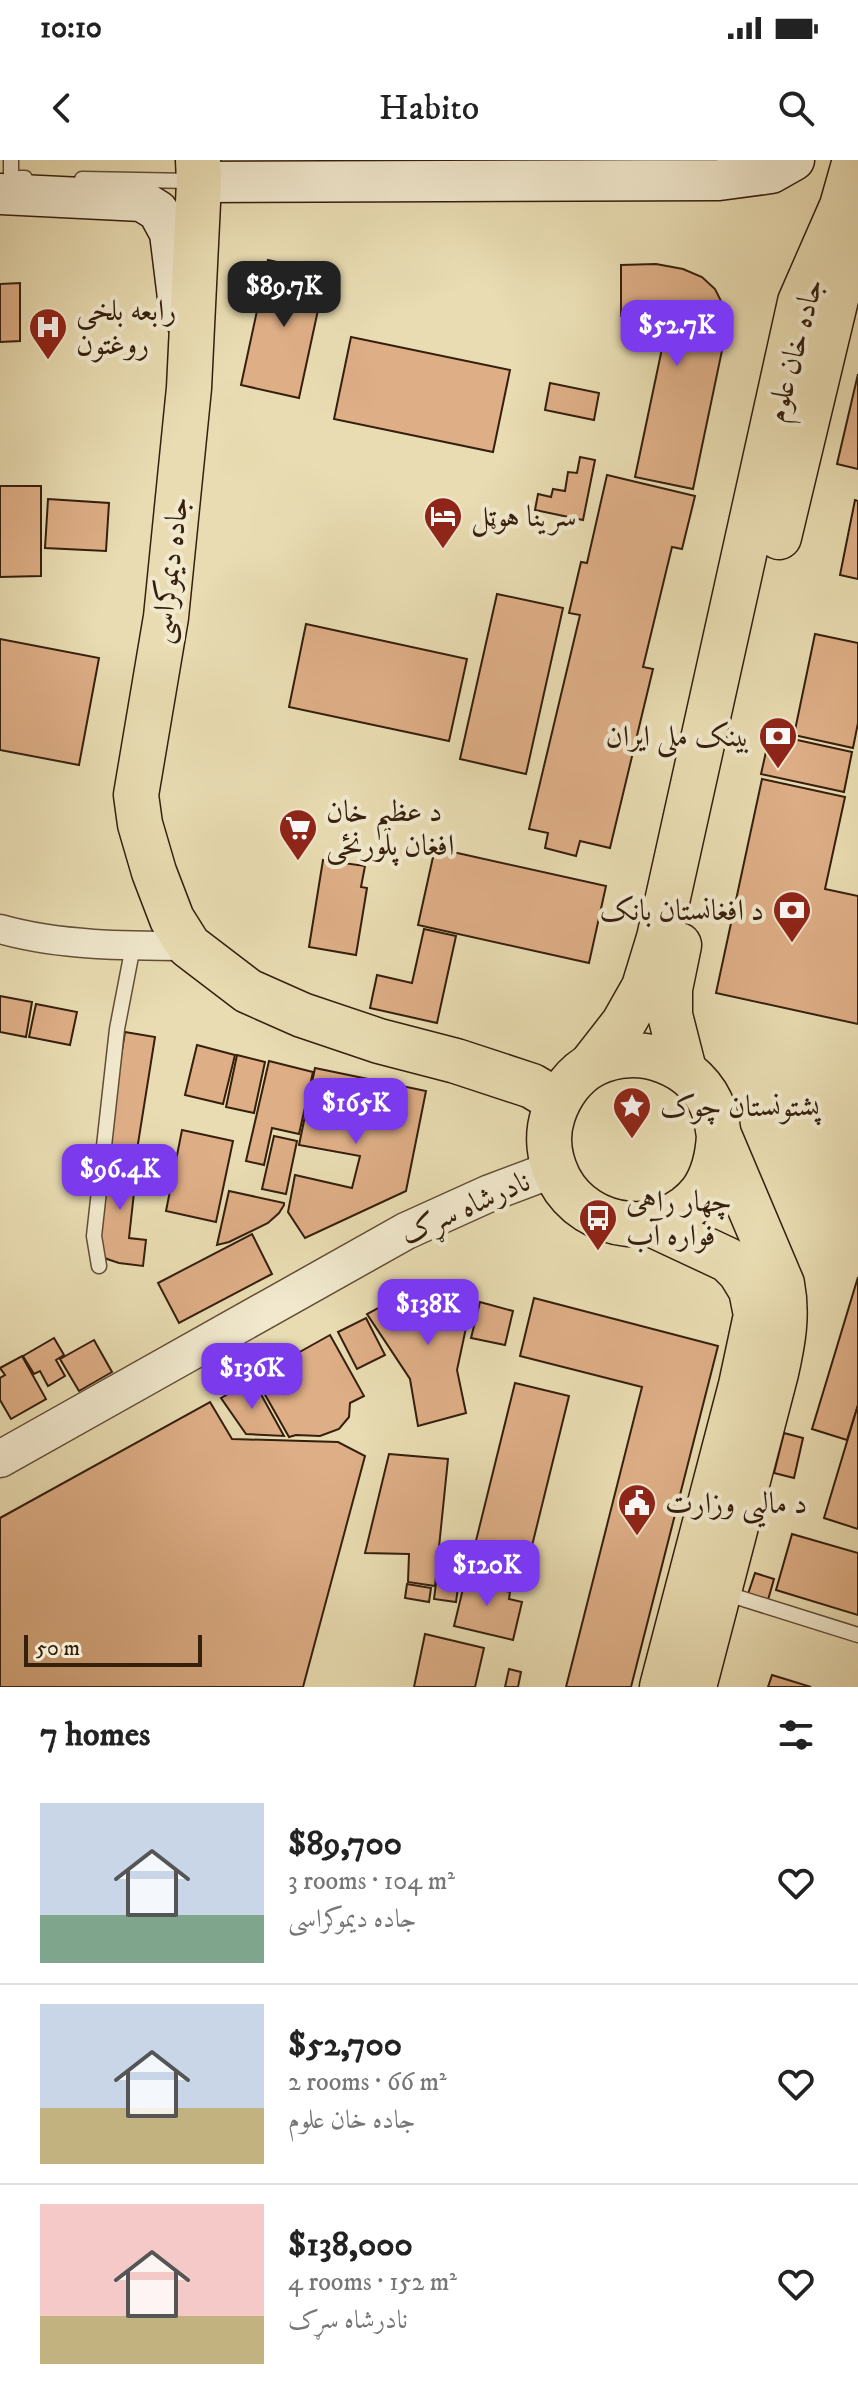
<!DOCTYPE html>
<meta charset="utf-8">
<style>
:root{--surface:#fff;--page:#f2f2f2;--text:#222;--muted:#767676;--line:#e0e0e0;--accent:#7c3aed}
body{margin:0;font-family:"IM FELL DW Pica",Amiri,serif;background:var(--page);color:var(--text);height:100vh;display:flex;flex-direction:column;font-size:30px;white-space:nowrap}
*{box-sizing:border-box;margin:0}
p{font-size:26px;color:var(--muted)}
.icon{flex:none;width:44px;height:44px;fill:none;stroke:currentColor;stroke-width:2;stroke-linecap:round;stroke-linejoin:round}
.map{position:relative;height:1527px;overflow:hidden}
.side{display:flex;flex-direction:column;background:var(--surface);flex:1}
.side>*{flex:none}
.scale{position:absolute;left:24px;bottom:20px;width:178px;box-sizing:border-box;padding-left:8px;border:4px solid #351f0d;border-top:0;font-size:22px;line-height:28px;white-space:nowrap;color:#351f0d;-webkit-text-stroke:6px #f1e8cd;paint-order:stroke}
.price{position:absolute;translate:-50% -68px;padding:0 18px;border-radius:16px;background:var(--accent);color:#fff;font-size:26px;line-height:52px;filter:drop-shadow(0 2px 4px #0008)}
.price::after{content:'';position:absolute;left:50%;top:48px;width:24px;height:18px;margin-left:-12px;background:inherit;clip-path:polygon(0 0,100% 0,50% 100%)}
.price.active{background:#222;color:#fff}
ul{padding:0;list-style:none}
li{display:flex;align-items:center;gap:24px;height:200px;padding:0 40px}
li+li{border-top:2px solid var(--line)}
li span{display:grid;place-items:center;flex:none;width:224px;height:160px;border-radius:0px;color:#555}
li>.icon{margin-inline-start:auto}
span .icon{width:96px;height:96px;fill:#fffc;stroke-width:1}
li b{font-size:34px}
h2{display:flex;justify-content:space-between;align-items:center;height:96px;padding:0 40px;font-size:34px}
.status{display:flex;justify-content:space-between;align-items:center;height:56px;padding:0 40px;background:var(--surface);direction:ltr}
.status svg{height:22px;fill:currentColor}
header{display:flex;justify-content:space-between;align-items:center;height:104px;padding:0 40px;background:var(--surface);font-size:36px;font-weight:600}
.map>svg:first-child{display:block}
.building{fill:#deae86;stroke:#351f0d;stroke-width:2}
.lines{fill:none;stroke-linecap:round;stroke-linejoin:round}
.service-casing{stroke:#624e36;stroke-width:17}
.minor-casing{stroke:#624e36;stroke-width:31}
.tertiary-casing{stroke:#624e36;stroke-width:39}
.secondary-casing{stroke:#351f0d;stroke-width:43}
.trunk-casing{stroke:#351f0d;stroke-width:47}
.service{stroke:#f1e8cd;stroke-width:14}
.minor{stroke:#f1e8cd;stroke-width:28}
.tertiary{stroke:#f1e8cd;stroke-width:36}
.secondary{stroke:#f1e8cd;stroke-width:40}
.trunk{stroke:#e9dcb2;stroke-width:44}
.labels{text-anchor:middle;stroke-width:8;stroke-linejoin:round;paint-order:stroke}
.poi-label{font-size:30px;fill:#351f0d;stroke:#f1e8cd;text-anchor:start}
.street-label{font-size:30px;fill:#351f0d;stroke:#f1e8cd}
</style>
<div class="status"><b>10:10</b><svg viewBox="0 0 49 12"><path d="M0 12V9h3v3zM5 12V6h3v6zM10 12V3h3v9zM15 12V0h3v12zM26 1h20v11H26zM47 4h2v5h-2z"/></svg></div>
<header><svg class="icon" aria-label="back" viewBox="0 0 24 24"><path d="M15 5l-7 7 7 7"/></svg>Habito<svg class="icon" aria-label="search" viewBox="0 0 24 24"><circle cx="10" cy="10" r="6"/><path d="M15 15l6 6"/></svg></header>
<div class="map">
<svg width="858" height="1527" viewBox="0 0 858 1527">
<rect width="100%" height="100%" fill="#e9dcb2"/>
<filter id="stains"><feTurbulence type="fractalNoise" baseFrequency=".0025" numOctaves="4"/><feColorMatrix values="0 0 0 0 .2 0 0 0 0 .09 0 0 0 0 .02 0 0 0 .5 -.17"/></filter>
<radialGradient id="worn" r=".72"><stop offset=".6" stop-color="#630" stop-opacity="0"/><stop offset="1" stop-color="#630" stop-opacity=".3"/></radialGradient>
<g class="building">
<polygon points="268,100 326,113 299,238 241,225"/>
<polygon points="656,104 683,109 702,117 715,129 722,143 725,157 724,181 693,329 635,317 664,179 677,181 681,164 677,157 666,154 621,156 621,105"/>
<polygon points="20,123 20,181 0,182 0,124"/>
<polygon points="351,177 510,210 493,292 334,259"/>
<polygon points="858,214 858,309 837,304"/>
<polygon points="550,223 599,233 594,260 545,250"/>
<polygon points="580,297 595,300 583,360 535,350 538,334 551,337 553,329 565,331 568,312 577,313"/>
<polygon points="607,315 695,336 682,389 672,387 643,507 653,509 610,688 580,681 576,696 545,688 548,673 529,669 580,455 569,453 581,402 587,403"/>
<polygon points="0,326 41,326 41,416 0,417"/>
<polygon points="48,339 109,343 106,391 45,388"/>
<polygon points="855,340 858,341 858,419 840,415"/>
<polygon points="497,434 563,448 526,614 460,599"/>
<polygon points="306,464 467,499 449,581 289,547"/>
<polygon points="815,474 858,483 858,563 853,588 794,575"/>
<polygon points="0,479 99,498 79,605 0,590"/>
<polygon points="770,574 852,592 844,632 761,614"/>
<polygon points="762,619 845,637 825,729 858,736 858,864 716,833"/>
<polygon points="435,688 606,726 589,803 418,765"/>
<polygon points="323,700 365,706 361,727 367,728 356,795 309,787"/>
<polygon points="424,769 456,776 437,863 370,848 377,815 412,823"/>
<polygon points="0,836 32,842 26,877 0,872"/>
<polygon points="36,844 77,852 70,885 29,877"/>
<polygon points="125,872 155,877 137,990 106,986"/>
<polygon points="197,885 235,895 223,944 185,935"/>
<polygon points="237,895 265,902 254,953 226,947"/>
<polygon points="269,901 313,912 299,974 272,968 264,1005 246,1001"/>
<polygon points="315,908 426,931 406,1031 305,1078 288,1052 295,1015 352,1028 360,996 299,985"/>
<polygon points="182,970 233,981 216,1062 166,1051"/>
<polygon points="274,976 297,981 286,1034 262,1029"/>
<polygon points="109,992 138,996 129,1078 146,1080 143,1106 119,1103 107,1099 103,1096 99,1083"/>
<polygon points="229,1031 284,1043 284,1045 279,1053 268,1063 229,1082 217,1085"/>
<polygon points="252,1074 272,1114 179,1163 158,1123"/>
<polygon points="858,1117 858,1245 847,1280 812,1269"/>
<polygon points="419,1126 473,1135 457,1210 466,1253 418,1266 410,1219 367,1154"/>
<polygon points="534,1138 718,1186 631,1527 566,1527 642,1227 520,1196"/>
<polygon points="480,1142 513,1151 505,1185 471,1178"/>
<polygon points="366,1158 385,1195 357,1209 338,1172"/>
<polygon points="330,1175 364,1236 350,1243 349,1257 339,1269 320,1276 296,1275 289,1277 255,1217"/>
<polygon points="54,1178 64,1195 56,1200 65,1216 48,1226 40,1211 34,1214 23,1196"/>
<polygon points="94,1180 112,1212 79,1231 60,1199"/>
<polygon points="22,1196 46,1239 11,1259 0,1240 0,1218 5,1215 0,1208"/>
<polygon points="253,1220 284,1276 246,1274 221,1238"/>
<polygon points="515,1223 569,1236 524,1418 514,1416 511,1428 489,1423 492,1410 470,1405"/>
<polygon points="210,1242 232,1279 338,1282 365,1296 303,1527 0,1527 0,1358"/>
<polygon points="858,1245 858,1369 824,1358"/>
<polygon points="784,1273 803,1278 794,1318 774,1313"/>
<polygon points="389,1294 448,1299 435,1426 408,1422 409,1394 365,1393"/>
<polygon points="792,1374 858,1393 858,1455 776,1430"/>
<polygon points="441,1387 465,1391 461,1418 437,1415"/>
<polygon points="468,1408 490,1414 487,1426 510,1432 509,1439 522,1442 513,1480 454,1466"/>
<polygon points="755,1413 774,1419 768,1440 748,1434"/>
<polygon points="437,1416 459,1420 456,1442 434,1439"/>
<polygon points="407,1424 431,1428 429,1442 405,1438"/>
<polygon points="425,1474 484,1488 475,1527 414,1527"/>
<polygon points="509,1509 521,1512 518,1527 505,1527"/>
<polygon points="772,1515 811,1527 768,1527"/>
</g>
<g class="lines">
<g class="service-casing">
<g id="service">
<polyline points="11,0 11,18 25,18"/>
<polyline points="82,19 193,21"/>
<polyline points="99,1106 94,1076 117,869 133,786"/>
<polyline points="724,1433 858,1475"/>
</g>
</g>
<g class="minor-casing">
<path id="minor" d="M 0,769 C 59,786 128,786 189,786"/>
</g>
<g class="tertiary-casing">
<polyline id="tertiary" points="0,1299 406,1071 490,1033 554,1009"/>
</g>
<g class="secondary-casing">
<g id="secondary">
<polyline points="199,22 719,20 771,13 794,0"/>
<polyline points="0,34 142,41 158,51 170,73 180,154"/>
</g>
</g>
<g class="trunk-casing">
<g id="trunk">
<polyline points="198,0 199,22 189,228 166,457 136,635 140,664 154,712 172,759 189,786 248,831 302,855 379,881 456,901 532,926 557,941"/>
<polyline points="779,377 837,135 840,76"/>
<polyline points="679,785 670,829 670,855 684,910"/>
<polyline points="591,905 623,864 644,827 659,778 800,142 842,46 855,0"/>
<polyline points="651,1064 728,1100 740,1112 751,1130 756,1155 741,1225 662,1527"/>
<path d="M 694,1527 L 776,1213 C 783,1182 788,1155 782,1124 L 719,975 C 717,967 717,958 714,951 C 697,902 638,882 594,904 C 574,914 560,934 553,955 C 546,976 549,999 559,1019 C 587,1072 664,1081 702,1032 C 714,1015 718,995 719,975"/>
</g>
</g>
<use href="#service" class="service"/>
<use href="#minor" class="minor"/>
<use href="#tertiary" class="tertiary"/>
<use href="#secondary" class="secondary"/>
<use href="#trunk" class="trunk"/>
</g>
<defs>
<g id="hospital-pin" transform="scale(2)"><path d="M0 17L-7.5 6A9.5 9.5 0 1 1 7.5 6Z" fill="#8f2418" stroke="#f1e8cd"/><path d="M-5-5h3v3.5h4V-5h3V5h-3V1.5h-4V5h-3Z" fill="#fff"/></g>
<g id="hotel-pin" transform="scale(2)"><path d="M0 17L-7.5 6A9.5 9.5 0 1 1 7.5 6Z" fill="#8f2418" stroke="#f1e8cd"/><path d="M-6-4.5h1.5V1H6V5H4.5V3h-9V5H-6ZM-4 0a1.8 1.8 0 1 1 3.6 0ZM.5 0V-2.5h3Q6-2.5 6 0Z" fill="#fff"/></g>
<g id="bank-pin" transform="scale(2)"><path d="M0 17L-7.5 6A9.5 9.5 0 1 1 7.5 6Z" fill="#8f2418" stroke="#f1e8cd"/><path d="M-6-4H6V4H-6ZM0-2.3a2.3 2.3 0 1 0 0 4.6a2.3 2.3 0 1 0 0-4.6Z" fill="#fff"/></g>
<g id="supermarket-pin" transform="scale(2)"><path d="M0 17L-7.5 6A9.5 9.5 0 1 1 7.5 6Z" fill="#8f2418" stroke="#f1e8cd"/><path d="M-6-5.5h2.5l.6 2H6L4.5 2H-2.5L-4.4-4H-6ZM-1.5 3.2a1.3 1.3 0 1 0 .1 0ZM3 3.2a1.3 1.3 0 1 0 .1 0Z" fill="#fff"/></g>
<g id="sight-pin" transform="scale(2)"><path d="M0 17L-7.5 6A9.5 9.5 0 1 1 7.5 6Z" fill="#8f2418" stroke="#f1e8cd"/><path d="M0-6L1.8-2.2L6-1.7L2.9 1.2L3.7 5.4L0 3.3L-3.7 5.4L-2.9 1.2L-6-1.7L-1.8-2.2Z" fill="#fff"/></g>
<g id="bus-pin" transform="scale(2)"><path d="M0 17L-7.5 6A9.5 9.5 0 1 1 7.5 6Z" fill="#8f2418" stroke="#f1e8cd"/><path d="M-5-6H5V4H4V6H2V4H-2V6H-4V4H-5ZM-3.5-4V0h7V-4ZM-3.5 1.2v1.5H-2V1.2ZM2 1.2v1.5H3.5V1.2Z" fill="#fff"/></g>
<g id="civic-pin" transform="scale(2)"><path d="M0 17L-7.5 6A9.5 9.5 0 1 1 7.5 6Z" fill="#8f2418" stroke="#f1e8cd"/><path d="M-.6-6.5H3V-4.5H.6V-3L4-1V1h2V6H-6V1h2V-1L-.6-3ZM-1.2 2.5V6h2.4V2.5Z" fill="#fff"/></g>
</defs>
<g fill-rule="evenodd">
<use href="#hospital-pin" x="48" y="167"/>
<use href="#hotel-pin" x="443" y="356"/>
<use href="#bank-pin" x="778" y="576"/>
<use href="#supermarket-pin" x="298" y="668"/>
<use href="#bank-pin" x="792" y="750"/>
<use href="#sight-pin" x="632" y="946"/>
<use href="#bus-pin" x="598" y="1058"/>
<use href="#civic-pin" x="637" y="1343"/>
</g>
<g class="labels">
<g class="poi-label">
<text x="76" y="160">رابعه بلخی<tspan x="76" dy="34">روغتون</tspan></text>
<text x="471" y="366">سرینا هوټل</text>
<text x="750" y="586" text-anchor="end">بینک ملی ایران</text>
<text x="326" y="661">د عظیم خان<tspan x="326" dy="34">افغان پلورنځی</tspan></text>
<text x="764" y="760" text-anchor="end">د افغانستان بانک</text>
<text x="660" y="956">پشتونستان چوک</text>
<text x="626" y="1051">چهار راهی<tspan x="626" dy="34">فواره آب</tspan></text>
<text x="665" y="1353">د مالیی وزارت</text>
</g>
<g class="street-label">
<text transform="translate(794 190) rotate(-75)" y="10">جادہ خان علوم</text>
<text transform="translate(169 410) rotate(-83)" y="10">جاده دیموکراسی</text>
<text transform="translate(465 1047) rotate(-24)" y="10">نادرشاه سړک</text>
</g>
</g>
<rect width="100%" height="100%" filter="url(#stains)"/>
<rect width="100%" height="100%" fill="url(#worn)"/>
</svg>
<div class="scale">50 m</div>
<b class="price active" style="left:284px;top:169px">$89.7K</b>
<b class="price" style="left:677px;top:208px">$52.7K</b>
<b class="price" style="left:356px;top:986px">$165K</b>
<b class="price" style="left:120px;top:1052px">$96.4K</b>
<b class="price" style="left:428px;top:1187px">$138K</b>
<b class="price" style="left:252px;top:1251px">$136K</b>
<b class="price" style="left:487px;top:1448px">$120K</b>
</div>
<section class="side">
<h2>7 homes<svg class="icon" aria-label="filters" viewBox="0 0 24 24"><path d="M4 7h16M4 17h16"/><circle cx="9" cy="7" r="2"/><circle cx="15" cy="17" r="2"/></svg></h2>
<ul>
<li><span style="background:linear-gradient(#c9d6e8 70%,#7fa58c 0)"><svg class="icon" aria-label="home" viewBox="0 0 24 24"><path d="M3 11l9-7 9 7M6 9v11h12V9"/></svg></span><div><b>$89,700</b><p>3 rooms · 104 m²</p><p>جاده دیموکراسی</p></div><svg class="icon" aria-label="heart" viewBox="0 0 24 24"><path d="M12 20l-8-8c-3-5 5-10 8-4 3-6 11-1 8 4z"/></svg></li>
<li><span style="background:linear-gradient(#c9d6e8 65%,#c2b280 0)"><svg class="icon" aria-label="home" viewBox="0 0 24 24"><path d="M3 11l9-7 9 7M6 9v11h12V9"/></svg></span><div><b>$52,700</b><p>2 rooms · 66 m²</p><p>جادہ خان علوم</p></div><svg class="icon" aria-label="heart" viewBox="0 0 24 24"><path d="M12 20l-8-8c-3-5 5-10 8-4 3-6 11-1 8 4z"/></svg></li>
<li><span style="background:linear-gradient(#f6c9c9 70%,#c2b280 0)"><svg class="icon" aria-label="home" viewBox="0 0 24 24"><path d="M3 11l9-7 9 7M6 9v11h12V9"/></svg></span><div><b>$138,000</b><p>4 rooms · 152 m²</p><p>نادرشاه سړک</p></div><svg class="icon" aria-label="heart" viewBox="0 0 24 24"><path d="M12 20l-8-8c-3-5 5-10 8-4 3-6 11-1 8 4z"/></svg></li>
</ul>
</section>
